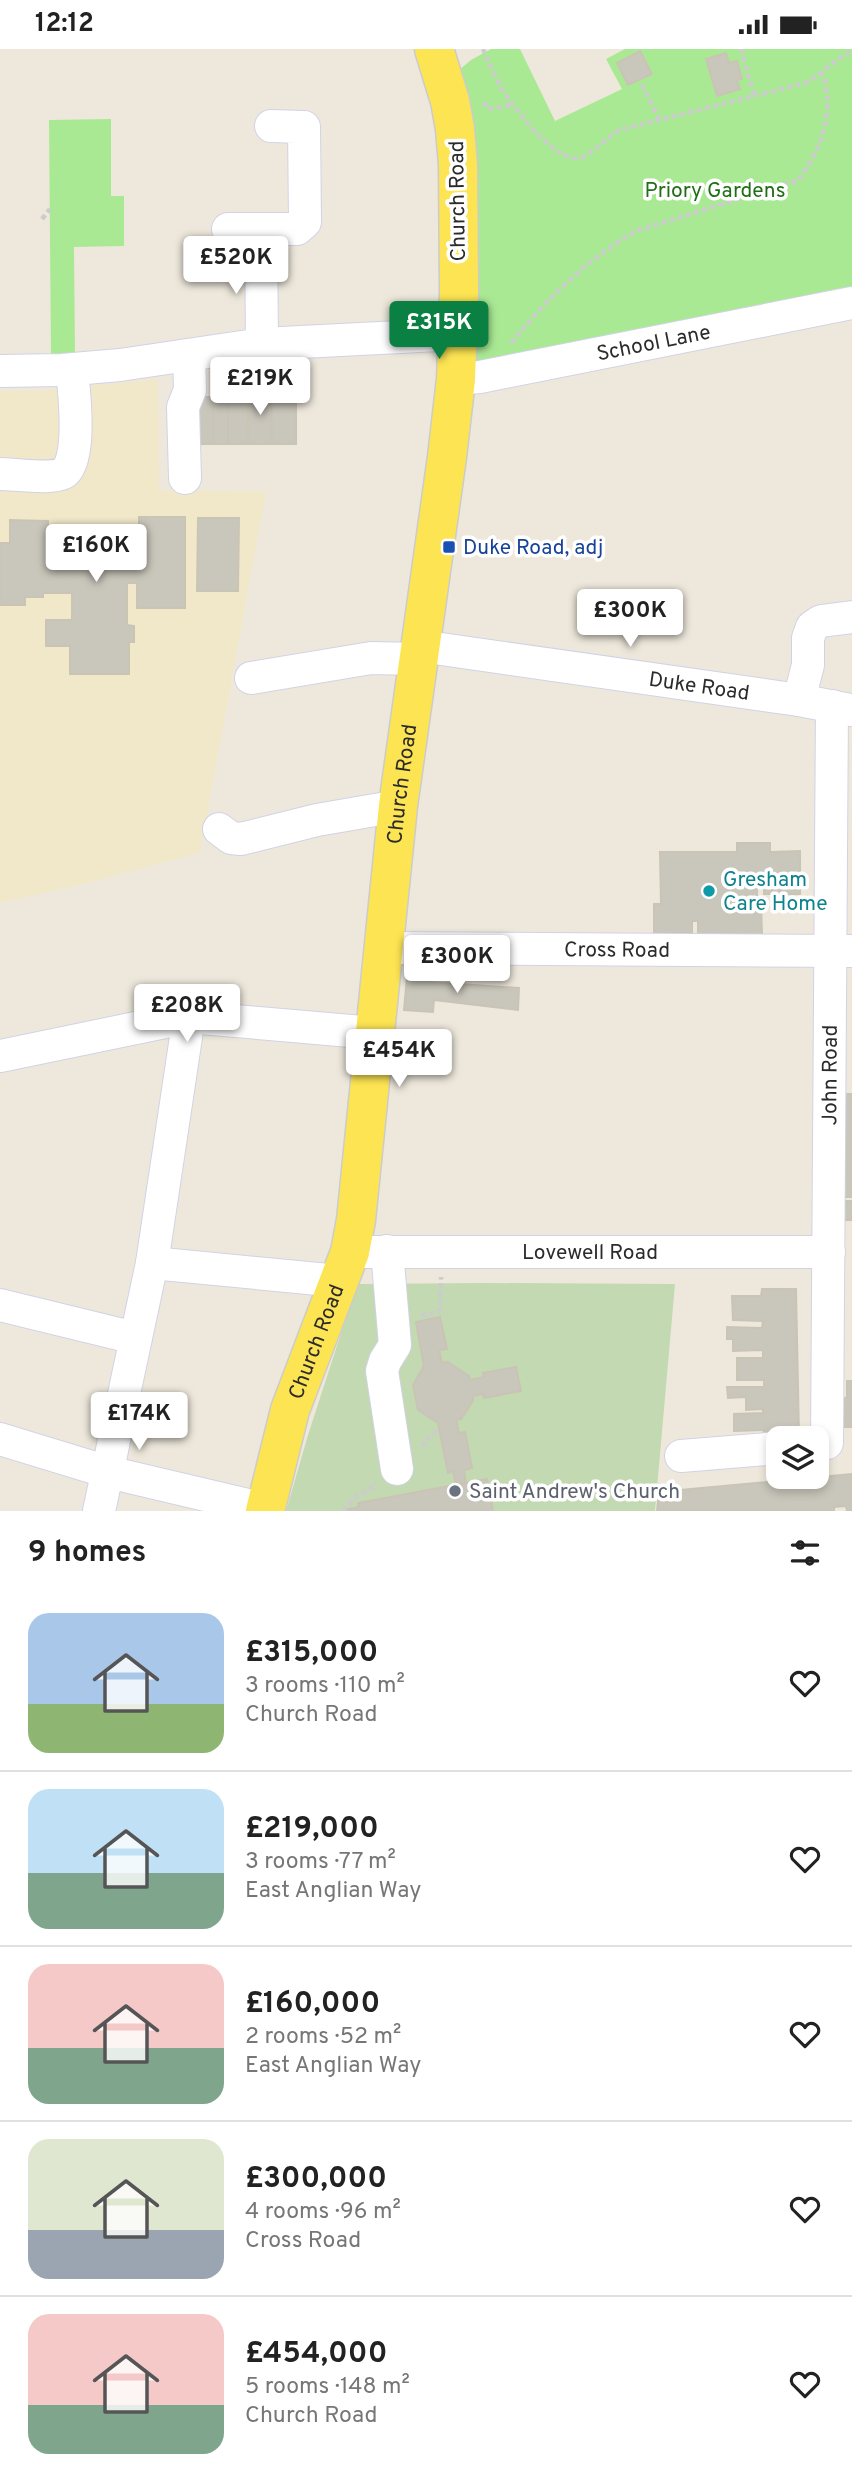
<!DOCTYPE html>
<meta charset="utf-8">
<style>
:root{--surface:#fff;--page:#f2f2f2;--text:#222;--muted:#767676;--line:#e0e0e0;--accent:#0b8043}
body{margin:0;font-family:Overpass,sans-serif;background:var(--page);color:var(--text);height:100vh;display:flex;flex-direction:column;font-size:26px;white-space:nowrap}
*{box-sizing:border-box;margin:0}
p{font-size:23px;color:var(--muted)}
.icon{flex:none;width:38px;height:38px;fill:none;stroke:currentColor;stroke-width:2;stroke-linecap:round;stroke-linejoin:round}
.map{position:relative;height:1462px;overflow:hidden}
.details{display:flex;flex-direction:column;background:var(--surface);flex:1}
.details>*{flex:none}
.fabs{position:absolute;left:766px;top:1377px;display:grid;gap:14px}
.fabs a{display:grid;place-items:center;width:63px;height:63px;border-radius:14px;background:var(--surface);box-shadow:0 4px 10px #0003;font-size:35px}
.price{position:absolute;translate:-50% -60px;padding:0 16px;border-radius:7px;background:#fff;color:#222;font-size:23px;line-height:46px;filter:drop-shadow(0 2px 4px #0008)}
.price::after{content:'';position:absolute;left:50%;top:42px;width:21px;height:16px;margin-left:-10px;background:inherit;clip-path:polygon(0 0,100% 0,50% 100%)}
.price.selected{background:var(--accent);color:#fff}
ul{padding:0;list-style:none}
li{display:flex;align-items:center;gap:21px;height:175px;padding:0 28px}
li+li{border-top:2px solid var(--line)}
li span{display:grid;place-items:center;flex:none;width:196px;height:140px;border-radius:21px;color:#555}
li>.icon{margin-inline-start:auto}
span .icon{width:84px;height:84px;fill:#fffc;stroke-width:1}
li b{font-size:30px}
h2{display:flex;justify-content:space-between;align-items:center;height:84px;padding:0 28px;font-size:30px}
.status{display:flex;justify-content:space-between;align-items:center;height:49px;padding:0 35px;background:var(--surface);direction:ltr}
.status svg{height:19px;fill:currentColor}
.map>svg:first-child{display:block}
.education{fill:#f1e8ca}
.green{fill:#a9e994}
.cemetery{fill:#c2d9b2}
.building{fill:#c9c6bb;stroke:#cac4b5;stroke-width:2}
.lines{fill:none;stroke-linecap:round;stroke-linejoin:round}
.minor-casing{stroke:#d1d3e5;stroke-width:34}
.major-casing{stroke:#ccc;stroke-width:41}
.path{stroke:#ccc;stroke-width:4.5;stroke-dasharray:5 3.5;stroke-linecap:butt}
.minor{stroke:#fff;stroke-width:32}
.major{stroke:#fce453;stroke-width:38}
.transit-dot{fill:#1a4fb4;stroke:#fff;stroke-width:2.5}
.culture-dot{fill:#0f9aa8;stroke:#fff;stroke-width:2.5}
.worship-dot{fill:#6b7280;stroke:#fff;stroke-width:2.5}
.labels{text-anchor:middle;stroke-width:7;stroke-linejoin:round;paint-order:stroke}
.park-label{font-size:21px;fill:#1f6f14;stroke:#fff}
.street-label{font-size:21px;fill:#2b2b2b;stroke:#fff}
.transit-label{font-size:21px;fill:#164399;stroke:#fff;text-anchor:start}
.culture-label{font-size:21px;fill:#0d838f;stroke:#fff;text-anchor:start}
.worship-label{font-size:21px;fill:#5b616d;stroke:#fff;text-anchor:start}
</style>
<div class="status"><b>12:12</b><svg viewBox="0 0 49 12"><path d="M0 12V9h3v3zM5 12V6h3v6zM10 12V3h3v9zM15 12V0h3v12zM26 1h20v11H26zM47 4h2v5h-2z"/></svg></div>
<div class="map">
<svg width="852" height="1462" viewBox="0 0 852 1462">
<rect width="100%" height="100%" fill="#eee8dc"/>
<polygon class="education" points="158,330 159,441 266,443 200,804 83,835 0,854 0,342 39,342"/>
<g class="green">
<polygon points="491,0 520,0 555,72 622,40 606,10 625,0 852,0 852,248 477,332 459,21 471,11"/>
<polygon points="111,70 111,147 124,147 124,197 74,198 75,305 51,306 49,71"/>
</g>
<polygon class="cemetery" points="486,1234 675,1235 655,1462 286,1462 308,1386 357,1235"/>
<g class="building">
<polygon points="640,2 652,25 628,36 617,14"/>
<polygon points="726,4 729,14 737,12 742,30 737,31 740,40 717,47 706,10"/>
<rect x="248" y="341" width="24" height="54"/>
<polygon points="271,347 296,347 296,395 272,395"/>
<rect x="198" y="348" width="15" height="47"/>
<rect x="213" y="348" width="15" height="47"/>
<rect x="228" y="348" width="20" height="47"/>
<polygon points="139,468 185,468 185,559 137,559 137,534 127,534 127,576 134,577 134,593 129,593 129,625 70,625 70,597 46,597 46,571 72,571 72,544 43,544 43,548 25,548 25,556 0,556 0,494 10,494 10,471 48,472 48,490 75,490 75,486 94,486 94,476 112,476 112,486 131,486 131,491 139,491"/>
<polygon points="198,469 239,469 238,542 197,542"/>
<polygon points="737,794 770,794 770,803 800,802 800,845 764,845 764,839 757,839 757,852 761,852 762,886 698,889 698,872 692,872 692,884 654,884 654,855 661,855 660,803 737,803"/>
<polygon points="407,928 430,930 430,933 519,939 518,961 434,951 433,963 404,961"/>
<polygon points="842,1045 852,1045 852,1148 843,1148"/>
<rect x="844" y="1152" width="8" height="19"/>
<polygon points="762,1240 796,1240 799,1386 763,1388 764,1381 734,1382 734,1365 763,1364 763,1360 746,1361 746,1348 728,1349 727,1338 764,1338 764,1331 737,1331 737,1309 763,1309 763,1301 733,1302 733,1290 727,1290 727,1278 762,1279 763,1272 733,1271 732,1247 761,1247"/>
<polygon points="440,1268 447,1300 439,1301 442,1314 448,1313 469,1327 470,1331 484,1328 483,1324 516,1318 521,1342 484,1349 483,1345 473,1347 473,1352 461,1370 456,1371 459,1384 465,1383 472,1419 464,1421 466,1434 456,1436 453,1422 448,1424 438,1374 418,1361 413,1336 424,1317 416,1273"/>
<polygon points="847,1332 852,1332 852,1378 844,1378 843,1349 847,1349"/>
<polygon points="852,1425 852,1462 847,1462 846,1457 834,1458 834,1462 657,1462 659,1443"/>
<polygon points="487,1430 493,1462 347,1462 347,1460 359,1458 358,1454"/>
</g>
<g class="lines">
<g class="minor-casing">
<g id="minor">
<polyline points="228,180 261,180 262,295"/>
<polyline points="261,180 297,180 305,173 304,78 271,77"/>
<polyline points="0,322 62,321 120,316 262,295 458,285"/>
<path id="s1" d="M 456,330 L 480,328 L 852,254"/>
<path d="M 0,425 C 14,425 55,431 65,423 C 82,408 74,341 72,321"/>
<polyline points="185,429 183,358 190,341 189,306"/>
<path id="s2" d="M 420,597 L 799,651 L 851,661"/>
<polyline points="251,629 371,609 418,610"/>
<polyline points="799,651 808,616 808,589 812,578 821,572 852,568"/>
<polyline points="219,780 231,789 241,790 317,771 398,757"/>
<path id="s3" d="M 383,899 L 851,902"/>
<polyline points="0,1007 189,968 374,984"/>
<polyline points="387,1202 395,1296 385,1312 382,1322 397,1420"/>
<path id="s4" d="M 350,1203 L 829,1203"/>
<polyline points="152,1214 189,968"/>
<polyline points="0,1256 135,1289"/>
<polyline points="0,1390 108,1423 265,1460"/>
<path id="s5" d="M 827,1394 L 832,657"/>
<polyline points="681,1407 779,1399"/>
<polyline points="99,1462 152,1214 339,1232"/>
</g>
</g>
<g class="major-casing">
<g id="major">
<path id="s6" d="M 265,1462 L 290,1361 L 350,1203 L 356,1171 L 398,757 L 447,408 L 456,330 L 459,243 L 458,116 L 455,80 L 450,52 L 434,0"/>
</g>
</g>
<g class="path">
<path d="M 483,0 C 490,16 497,34 507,48 C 521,66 555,113 580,109 C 588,108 610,87 619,81 L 805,34 C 823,25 834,10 852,2"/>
<polyline points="741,0 754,46"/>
<polyline points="642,36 659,70"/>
<polyline points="484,53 488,60 513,56"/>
<polyline points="42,170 50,160"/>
<path d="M 511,294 C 547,250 587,210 636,182 L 797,132 C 821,104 836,60 822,24"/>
<polyline points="421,1267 440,1262 441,1228"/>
<polyline points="422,1398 429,1388 439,1381"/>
<polyline points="343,1462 355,1449 377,1435"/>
</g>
<use href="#minor" class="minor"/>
<use href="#major" class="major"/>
</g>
<rect class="transit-dot" x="442" y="491" width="14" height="14" rx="3.5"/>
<circle class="culture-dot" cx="709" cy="842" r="7"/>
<circle class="worship-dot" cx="455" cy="1442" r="7"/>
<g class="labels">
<g class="park-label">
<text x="715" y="148">Priory Gardens</text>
</g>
<g class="street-label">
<text transform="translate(457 152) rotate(-91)" y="7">Church Road</text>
<text dy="7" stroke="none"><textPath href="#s1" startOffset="201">School Lane</textPath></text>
<text dy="7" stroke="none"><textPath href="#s2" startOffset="282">Duke Road</textPath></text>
<text dy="7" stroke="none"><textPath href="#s6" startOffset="744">Church Road</textPath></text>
<text dy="7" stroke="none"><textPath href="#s3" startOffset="234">Cross Road</textPath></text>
<text dy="7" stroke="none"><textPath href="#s5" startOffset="368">John Road</textPath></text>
<text dy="7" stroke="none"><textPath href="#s4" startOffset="240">Lovewell Road</textPath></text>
<text dy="7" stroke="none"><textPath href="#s6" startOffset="177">Church Road</textPath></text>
</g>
<g class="transit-label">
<text x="463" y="505">Duke Road, adj</text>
</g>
<g class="culture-label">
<text x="723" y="837">Gresham<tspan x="723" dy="24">Care Home</tspan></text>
</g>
<g class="worship-label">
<text x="469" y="1449">Saint Andrew's Church</text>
</g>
</g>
</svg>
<div class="fabs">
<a><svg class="icon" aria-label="layers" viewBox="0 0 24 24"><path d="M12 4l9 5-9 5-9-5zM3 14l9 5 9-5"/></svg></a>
</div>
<b class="price" style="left:236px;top:247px">£520K</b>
<b class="price selected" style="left:439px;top:312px">£315K</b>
<b class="price" style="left:260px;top:368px">£219K</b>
<b class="price" style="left:96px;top:535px">£160K</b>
<b class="price" style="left:630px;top:600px">£300K</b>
<b class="price" style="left:457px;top:946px">£300K</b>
<b class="price" style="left:187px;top:995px">£208K</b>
<b class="price" style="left:399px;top:1040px">£454K</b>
<b class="price" style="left:139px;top:1403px">£174K</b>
</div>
<section class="details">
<h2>9 homes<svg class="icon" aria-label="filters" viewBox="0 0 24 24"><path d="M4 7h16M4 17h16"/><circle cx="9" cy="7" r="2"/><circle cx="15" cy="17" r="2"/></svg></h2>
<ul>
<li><span style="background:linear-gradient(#a9c7e8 65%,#8fb573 0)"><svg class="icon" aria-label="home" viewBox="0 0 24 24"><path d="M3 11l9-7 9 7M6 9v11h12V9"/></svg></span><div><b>£315,000</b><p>3 rooms · 110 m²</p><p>Church Road</p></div><svg class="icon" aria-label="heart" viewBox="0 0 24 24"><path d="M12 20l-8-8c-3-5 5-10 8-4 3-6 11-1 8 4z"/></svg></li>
<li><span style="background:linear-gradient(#bfe0f5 60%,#7fa58c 0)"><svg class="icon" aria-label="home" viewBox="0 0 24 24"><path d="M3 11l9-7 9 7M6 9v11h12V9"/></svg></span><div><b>£219,000</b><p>3 rooms · 77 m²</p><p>East Anglian Way</p></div><svg class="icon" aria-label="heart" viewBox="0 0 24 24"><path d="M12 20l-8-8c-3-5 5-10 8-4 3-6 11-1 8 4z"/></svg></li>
<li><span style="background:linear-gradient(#f6c9c9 60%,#7fa58c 0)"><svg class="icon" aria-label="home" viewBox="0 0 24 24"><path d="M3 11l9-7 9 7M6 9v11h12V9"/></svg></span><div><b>£160,000</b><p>2 rooms · 52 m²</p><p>East Anglian Way</p></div><svg class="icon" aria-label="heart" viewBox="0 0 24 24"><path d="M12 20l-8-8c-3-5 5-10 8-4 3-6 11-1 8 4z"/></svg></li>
<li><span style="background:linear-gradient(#dfe7d0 65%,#9aa5b1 0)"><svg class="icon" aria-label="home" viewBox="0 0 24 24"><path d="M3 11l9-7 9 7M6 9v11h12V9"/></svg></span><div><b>£300,000</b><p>4 rooms · 96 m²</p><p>Cross Road</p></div><svg class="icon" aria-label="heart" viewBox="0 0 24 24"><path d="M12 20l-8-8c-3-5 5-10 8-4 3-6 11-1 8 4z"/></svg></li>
<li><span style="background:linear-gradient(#f6c9c9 65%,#7fa58c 0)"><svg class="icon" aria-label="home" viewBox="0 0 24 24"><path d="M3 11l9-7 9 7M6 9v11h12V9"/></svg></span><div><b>£454,000</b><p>5 rooms · 148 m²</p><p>Church Road</p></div><svg class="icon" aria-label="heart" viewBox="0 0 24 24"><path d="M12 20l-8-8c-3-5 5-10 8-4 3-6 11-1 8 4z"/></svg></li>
</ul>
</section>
